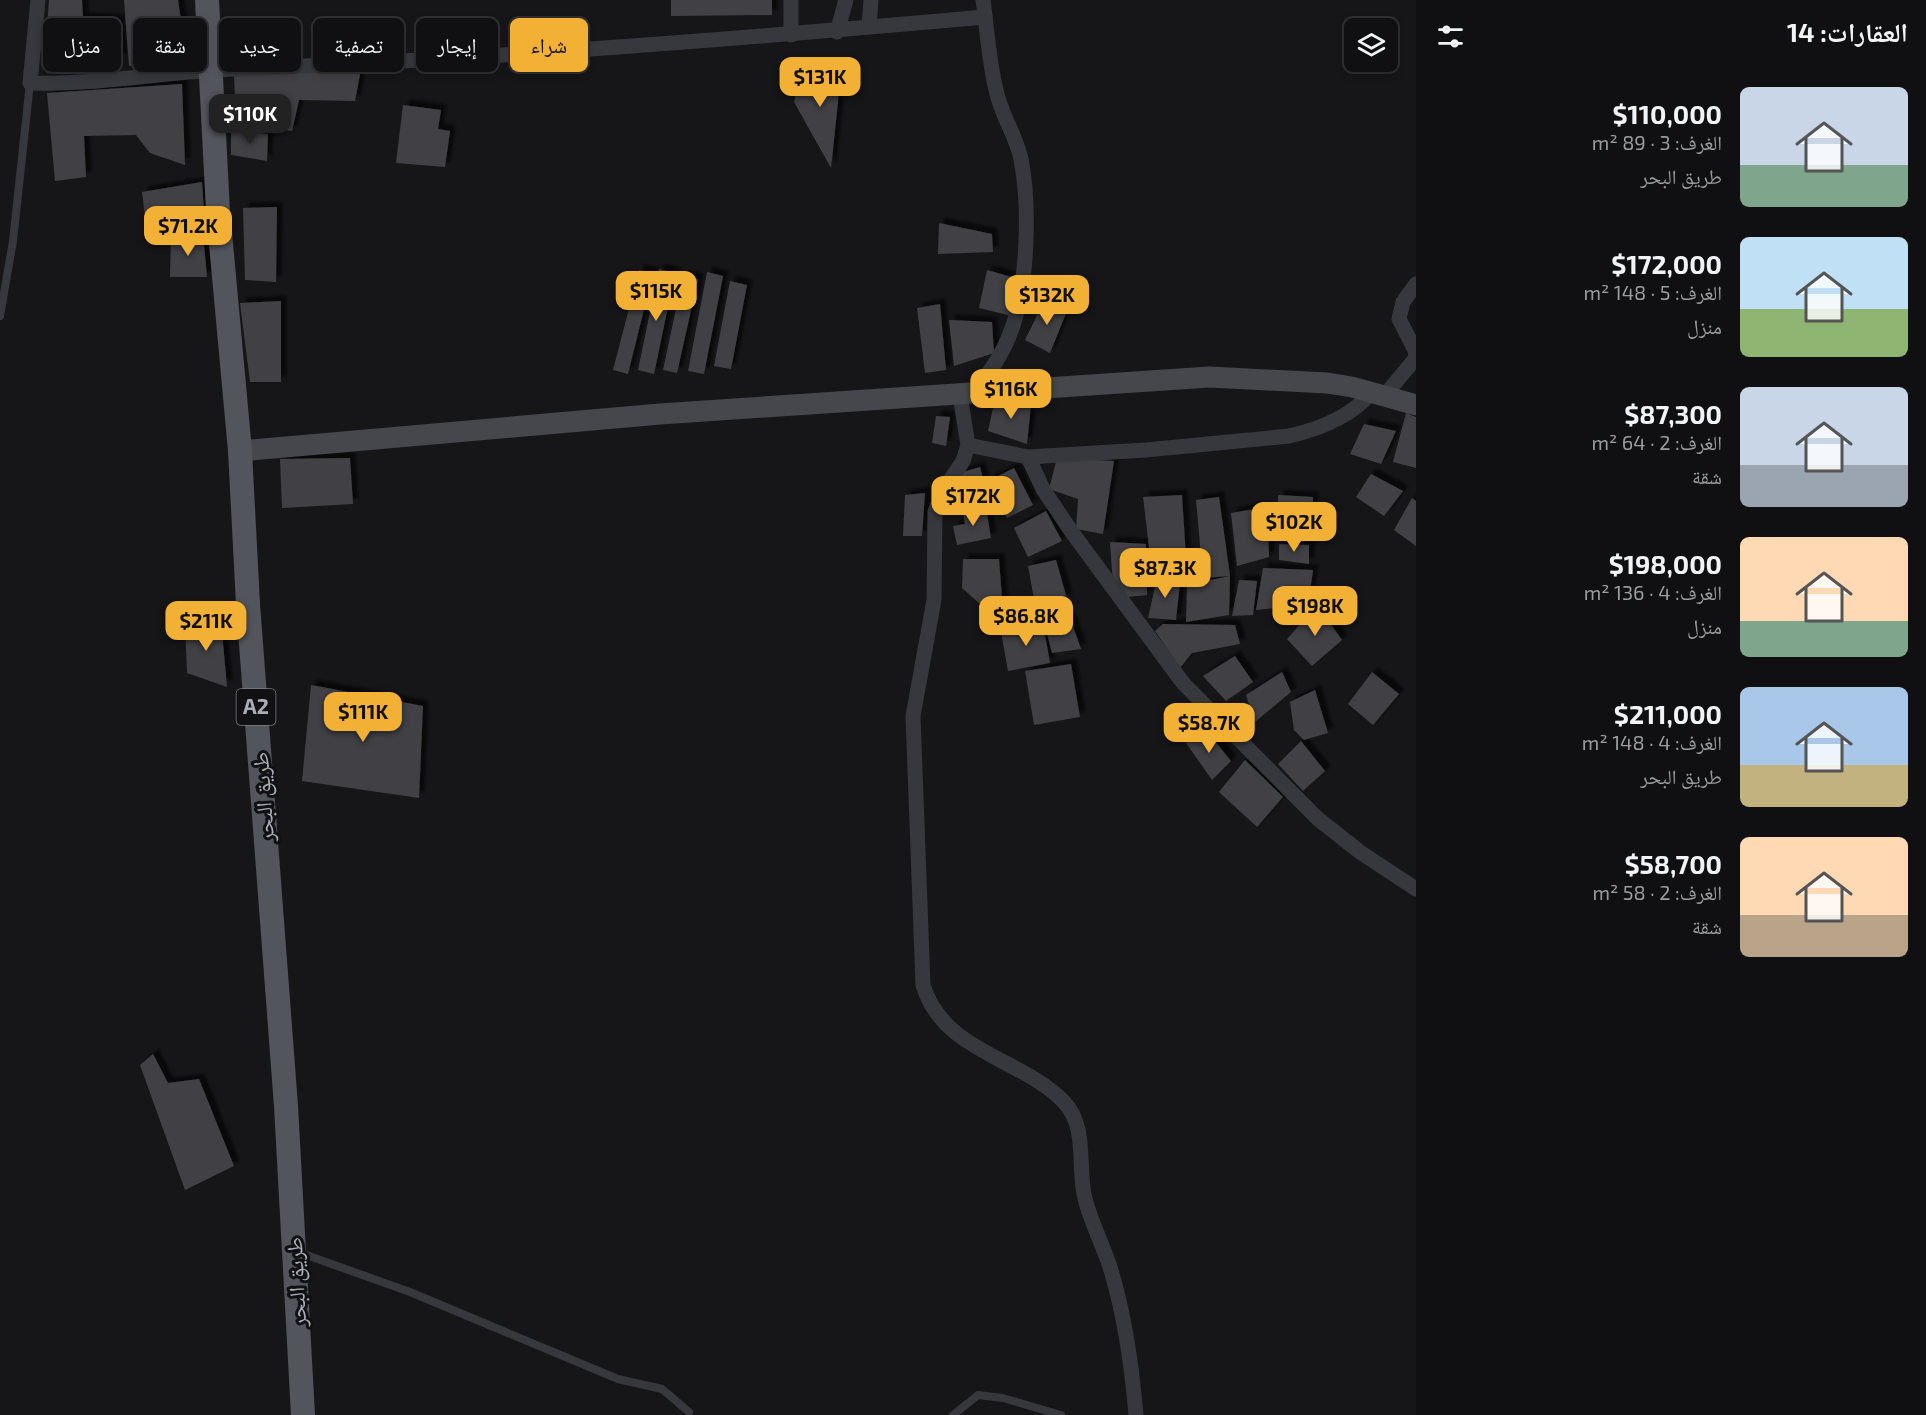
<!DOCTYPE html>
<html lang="ar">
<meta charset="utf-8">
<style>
:root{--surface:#101012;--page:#1e1e20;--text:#f1f3f6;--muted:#9c9d9f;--line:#303032;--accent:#f2b134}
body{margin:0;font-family:"Exo 2","Noto Naskh Arabic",sans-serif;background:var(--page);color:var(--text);direction:rtl;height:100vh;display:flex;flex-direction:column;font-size:22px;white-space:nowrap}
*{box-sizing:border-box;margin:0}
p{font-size:20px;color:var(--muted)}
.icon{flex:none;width:33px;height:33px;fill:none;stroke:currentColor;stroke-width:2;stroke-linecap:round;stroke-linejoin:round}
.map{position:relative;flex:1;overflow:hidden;direction:ltr}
.drawer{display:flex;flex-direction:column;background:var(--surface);width:510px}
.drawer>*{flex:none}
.banner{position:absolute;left:18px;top:18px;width:570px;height:54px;direction:rtl;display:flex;gap:12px}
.controls{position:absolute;left:1344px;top:18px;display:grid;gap:12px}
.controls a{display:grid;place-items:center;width:54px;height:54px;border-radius:9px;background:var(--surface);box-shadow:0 3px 9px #0003,0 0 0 2px var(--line);font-size:30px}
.price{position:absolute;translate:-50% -51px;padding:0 14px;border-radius:12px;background:var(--accent);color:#111;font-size:20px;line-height:39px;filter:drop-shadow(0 2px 3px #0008)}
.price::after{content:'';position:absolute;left:50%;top:36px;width:18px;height:14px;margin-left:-9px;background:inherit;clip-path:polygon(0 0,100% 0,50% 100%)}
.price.current{background:#222;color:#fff}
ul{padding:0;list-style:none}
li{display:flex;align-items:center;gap:18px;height:150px;padding:0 18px}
li span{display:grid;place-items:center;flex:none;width:168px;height:120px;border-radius:9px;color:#555}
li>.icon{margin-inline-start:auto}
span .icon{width:72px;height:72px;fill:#fffc;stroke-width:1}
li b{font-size:26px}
h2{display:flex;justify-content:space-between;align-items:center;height:72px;padding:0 18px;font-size:26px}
.tag{padding:0 21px;border-radius:9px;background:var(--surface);box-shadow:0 3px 9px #0003,0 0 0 2px var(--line);font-size:21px;line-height:54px}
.tag.current{background:var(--accent);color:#111}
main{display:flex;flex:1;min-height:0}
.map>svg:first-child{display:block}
.building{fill:#404145;filter:url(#shadow)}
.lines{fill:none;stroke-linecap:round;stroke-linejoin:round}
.lane{stroke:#37383d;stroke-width:8}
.street{stroke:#37383d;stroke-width:15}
.secondary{stroke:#45474d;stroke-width:21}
.primary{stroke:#53555c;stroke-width:24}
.labels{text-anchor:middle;stroke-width:6;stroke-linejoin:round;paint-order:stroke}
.shield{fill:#111113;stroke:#7b7e86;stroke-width:1.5}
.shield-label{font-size:21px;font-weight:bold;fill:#a8adb8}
.street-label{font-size:22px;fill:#a8adb8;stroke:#111113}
</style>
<main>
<section class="drawer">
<h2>العقارات: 14<svg class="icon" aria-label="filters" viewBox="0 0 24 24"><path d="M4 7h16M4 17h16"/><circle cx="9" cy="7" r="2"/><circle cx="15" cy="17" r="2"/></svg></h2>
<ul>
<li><span style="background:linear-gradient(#c9d6e8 65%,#7fa58c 0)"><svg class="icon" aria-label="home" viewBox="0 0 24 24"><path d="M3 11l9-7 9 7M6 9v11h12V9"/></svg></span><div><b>$110,000</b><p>الغرف: 3 · 89 m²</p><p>طريق البحر</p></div></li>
<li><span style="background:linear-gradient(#bfe0f5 60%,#8fb573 0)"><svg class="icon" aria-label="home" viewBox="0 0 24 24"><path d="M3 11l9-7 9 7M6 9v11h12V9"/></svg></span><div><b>$172,000</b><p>الغرف: 5 · 148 m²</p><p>منزل</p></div></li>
<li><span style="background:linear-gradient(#c9d6e8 65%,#9aa5b1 0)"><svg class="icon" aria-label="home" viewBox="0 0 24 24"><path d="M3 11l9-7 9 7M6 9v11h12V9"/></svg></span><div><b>$87,300</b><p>الغرف: 2 · 64 m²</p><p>شقة</p></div></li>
<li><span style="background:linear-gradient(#ffd9b3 70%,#7fa58c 0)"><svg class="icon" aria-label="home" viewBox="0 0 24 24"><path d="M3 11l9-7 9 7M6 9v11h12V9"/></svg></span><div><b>$198,000</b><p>الغرف: 4 · 136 m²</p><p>منزل</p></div></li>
<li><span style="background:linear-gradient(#a9c7e8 65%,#c2b280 0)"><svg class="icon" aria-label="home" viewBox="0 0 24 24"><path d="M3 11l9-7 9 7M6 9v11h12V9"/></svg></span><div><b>$211,000</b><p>الغرف: 4 · 148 m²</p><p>طريق البحر</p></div></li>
<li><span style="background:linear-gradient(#ffd9b3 65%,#b9a48a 0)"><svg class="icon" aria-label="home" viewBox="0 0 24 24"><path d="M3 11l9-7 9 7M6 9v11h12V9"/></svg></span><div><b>$58,700</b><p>الغرف: 2 · 58 m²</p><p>شقة</p></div></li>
</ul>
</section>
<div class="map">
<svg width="1416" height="1415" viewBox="0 0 1416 1415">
<defs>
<filter id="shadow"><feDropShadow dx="5.5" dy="-5.5" stdDeviation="1.5" flood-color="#0009"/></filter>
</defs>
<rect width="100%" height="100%" fill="#161618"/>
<g class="building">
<polygon points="49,0 82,0 83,18 119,20 122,58 45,62"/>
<polygon points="124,0 178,0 187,61 129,66"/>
<polygon points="671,0 772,0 772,15 671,16"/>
<polygon points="361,69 355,101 299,100 292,131 236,126 234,74"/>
<polygon points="839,70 838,102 831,168 794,102 800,76"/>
<polygon points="182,84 185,165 150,153 136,135 84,136 86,177 55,181 47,93"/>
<polygon points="403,105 441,110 438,129 450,131 445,167 396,163"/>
<polygon points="231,131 268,134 267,161 231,155"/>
<polygon points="202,182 205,227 147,233 142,192"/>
<polygon points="277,207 276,282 245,280 243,208"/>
<polygon points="939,223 992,234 993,252 938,254"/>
<polygon points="203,234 207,277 170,277 171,237"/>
<polygon points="659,269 675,273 654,374 638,370"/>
<polygon points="639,270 653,273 628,374 613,370"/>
<polygon points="987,270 1015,278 1012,316 979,308"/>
<polygon points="707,272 723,276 704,374 688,371"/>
<polygon points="683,276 698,279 677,373 663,370"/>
<polygon points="730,281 747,285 731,369 714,366"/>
<polygon points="1045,299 1067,311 1050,353 1025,340"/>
<polygon points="281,301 281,382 250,382 240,303"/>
<polygon points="940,304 946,370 925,373 917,308"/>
<polygon points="949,320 992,322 994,353 954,366"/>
<polygon points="995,399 1031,404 1027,444 988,431"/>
<polygon points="1406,413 1416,417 1416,468 1393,462"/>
<polygon points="936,416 950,417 946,446 932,443"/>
<polygon points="1364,424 1396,431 1381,464 1350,454"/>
<polygon points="350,458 353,504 282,508 280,459"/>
<polygon points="1057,458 1114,461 1103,534 1076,529 1078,499 1049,489"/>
<polygon points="980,467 989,502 950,508 948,492 963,472"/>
<polygon points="1014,468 1033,505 1007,518 988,481"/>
<polygon points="1371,474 1403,491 1384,516 1356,497"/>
<polygon points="925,493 922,536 903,536 905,495"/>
<polygon points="1182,495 1187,573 1152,572 1143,497"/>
<polygon points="1278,495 1313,497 1312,535 1278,533"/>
<polygon points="1219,497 1230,576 1203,578 1196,500"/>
<polygon points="1412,498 1416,501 1416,546 1394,530"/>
<polygon points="1267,507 1269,557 1237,566 1231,513"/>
<polygon points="986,508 991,538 957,545 953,526 965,524 963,512"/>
<polygon points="1046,511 1062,541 1028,557 1014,528"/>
<polygon points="1110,542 1146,544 1147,595 1127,597 1113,585"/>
<polygon points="1279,544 1309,545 1309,564 1279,560"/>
<polygon points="963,559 999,559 1003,612 989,612 962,588"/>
<polygon points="1056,560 1067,599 1035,604 1028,566"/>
<polygon points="1263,568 1313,570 1308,605 1256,610"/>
<polygon points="1158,574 1180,582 1176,620 1148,618"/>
<polygon points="1230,576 1229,615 1186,622 1187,585"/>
<polygon points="1239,580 1257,581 1253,615 1232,616"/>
<polygon points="1317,605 1342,640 1312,666 1287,639"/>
<polygon points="1070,618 1081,649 1052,653 1045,626"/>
<polygon points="222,622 223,643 227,687 187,673 185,623"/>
<polygon points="1043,624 1050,663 1008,671 1001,632"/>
<polygon points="1163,624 1235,625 1240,644 1192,653 1180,668 1155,631"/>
<polygon points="1235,656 1253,682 1226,701 1203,676"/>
<polygon points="1071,664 1080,717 1034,725 1025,671"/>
<polygon points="1282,672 1291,692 1255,722 1246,695"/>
<polygon points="1372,672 1399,694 1373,725 1348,704"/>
<polygon points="311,685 423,706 419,798 302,781"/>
<polygon points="1315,690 1328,733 1304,740 1294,730 1290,702"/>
<polygon points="1205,729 1231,761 1212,780 1186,743"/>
<polygon points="1301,741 1325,771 1303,791 1278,764"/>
<polygon points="1245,760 1283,797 1257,827 1219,792"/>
<polygon points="153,1054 168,1083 199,1079 234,1166 185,1190 140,1065"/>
</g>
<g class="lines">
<g class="lane">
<polyline points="0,316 13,241 30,83"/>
<polyline points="298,1252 410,1292 618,1379 662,1389 689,1412"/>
<polyline points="953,1415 978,1395 1003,1398 1061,1415"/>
</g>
<g class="street">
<path d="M 38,0 L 30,83 C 99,85 168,71 236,69 C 487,59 736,39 985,17"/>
<polyline points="791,0 791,35"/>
<polyline points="869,27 871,0"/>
<polyline points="837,32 846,0"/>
<path d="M 974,394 C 988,374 1003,354 1011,331 C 1028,286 1030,206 1021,159 C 1016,135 1001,115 996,90 C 989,61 987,30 983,0"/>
<path d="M 960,395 L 968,445 L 963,461 L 943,491 L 935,512 L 934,600 L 913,716 L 923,985 C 943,1052 1022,1058 1064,1102 C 1087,1126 1078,1164 1084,1194 C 1089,1219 1102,1242 1110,1267 C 1124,1312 1132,1368 1136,1415"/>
<polyline points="1385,395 1415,359 1416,352 1399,319 1403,302 1416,284"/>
<polyline points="968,445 1028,457 1043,489 1071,531 1183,683 1317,818 1360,852 1416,889"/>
<path d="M 1028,457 L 1146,450 L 1289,436 C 1320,429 1351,417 1372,392"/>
</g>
<polyline class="secondary" points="240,451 660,414 1209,377 1327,383 1352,387 1416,405"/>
<polyline class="primary" points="207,0 218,211 240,451 248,604 286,1106 303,1415"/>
</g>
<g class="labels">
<rect class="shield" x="236.5" y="689" width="39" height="36" rx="4.5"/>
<g class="shield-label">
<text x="256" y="714">A2</text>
</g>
<g class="street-label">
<text transform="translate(263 797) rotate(-94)" y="8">طريق البحر</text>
<text transform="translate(296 1282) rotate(-93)" y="8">طريق البحر</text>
</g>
</g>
</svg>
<div class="controls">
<a><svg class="icon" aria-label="layers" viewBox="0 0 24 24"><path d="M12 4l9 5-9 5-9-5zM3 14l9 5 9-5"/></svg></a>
</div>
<b class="price" style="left:820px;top:108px">$131K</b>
<b class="price current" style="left:250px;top:145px">$110K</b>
<b class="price" style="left:188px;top:257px">$71.2K</b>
<b class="price" style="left:656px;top:322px">$115K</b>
<b class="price" style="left:1047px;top:326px">$132K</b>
<b class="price" style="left:1011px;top:420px">$116K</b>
<b class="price" style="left:973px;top:527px">$172K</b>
<b class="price" style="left:1294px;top:553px">$102K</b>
<b class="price" style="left:1165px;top:599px">$87.3K</b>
<b class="price" style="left:1315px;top:637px">$198K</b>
<b class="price" style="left:1026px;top:647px">$86.8K</b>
<b class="price" style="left:206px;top:652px">$211K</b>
<b class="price" style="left:363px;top:743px">$111K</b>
<b class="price" style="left:1209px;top:754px">$58.7K</b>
<div class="banner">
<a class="tag current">شراء</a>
<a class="tag">إيجار</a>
<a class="tag">تصفية</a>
<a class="tag">جديد</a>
<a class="tag">شقة</a>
<a class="tag">منزل</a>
</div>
</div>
</main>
